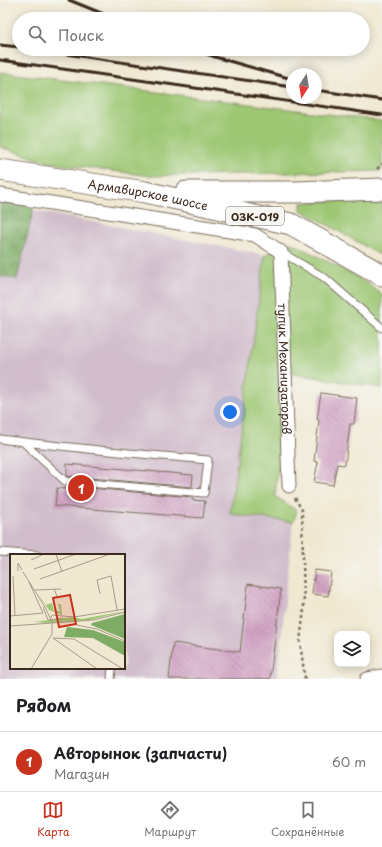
<!DOCTYPE html>
<html lang="ru">
<head>
<meta charset="utf-8">
<style>
	:root { --surface:#fff; --page:#f6f6f6; --text:#202124; --muted:#757577; --line:#e0e0e0; --accent:#c8321e }
	body { margin:0; font-family:"Playpen Sans",sans-serif; background:var(--page); color:var(--text) }
	.controls { position:absolute; right:12px; bottom:12px; display:grid; overflow:hidden; border-radius:8px; box-shadow:0 2px 10px #0003 }
	.controls button { width:36px; height:36px; display:grid; place-items:center; padding:0; border:0; border-bottom:1px solid var(--line); background:var(--surface); color:var(--text); font:20px sans-serif }
	.compass { position:absolute; left:286px; top:68px; width:36px; height:36px; border-radius:50%; background:var(--surface); box-shadow:0 2px 10px #0003; rotate:192deg }
	.you { position:absolute; left:230px; top:412px; width:14px; height:14px; margin:-10px; border:3px solid #fff; border-radius:50%; background:#1a73e8; box-shadow:0 0 0 6px #1a73e833 }
	.badge { display:grid; place-items:center; width:26px; height:26px; border-radius:50%; background:var(--accent); color:#fff; font-size:13px; font-weight:700 }
	.pin { position:absolute; translate:-50% -50%; border:2px solid #fff; box-shadow:0 1px 4px #0006 }
	.list { margin:0; padding:0; list-style:none }
	h2 { display:flex; justify-content:space-between; align-items:center; height:52px; margin:0; padding:0 16px; font-size:17px }
	h2 small { font-size:13px; font-weight:400; color:var(--muted) }
	.list li { display:grid; grid-template-columns:26px 1fr auto; gap:12px; align-items:center; box-sizing:border-box; height:60px; padding:0 16px; border-top:1px solid var(--line) }
	.list b { display:block; font-size:15px; white-space:nowrap }
	.list p { margin:0; font-size:13px; white-space:nowrap; color:var(--muted) }
	.list em { font-size:13px; font-style:normal; color:var(--muted) }
	.icon { flex:none; width:22px; height:22px; fill:none; stroke:currentColor; stroke-width:2; stroke-linecap:round; stroke-linejoin:round }
	.map { position:relative; flex:none; width:382px; height:679px; overflow:hidden }
	.search { position:absolute; background:var(--surface); box-shadow:0 2px 10px #0003; left:12px; right:12px; top:12px; height:44px; display:flex; align-items:center; gap:10px; box-sizing:border-box; padding:0 14px; border-radius:22px; color:var(--muted); font-size:15px }
	.sheet { height:112px; background:var(--surface) }
	nav { display:flex; justify-content:space-around; align-items:center; box-sizing:border-box; height:56px; border-top:1px solid var(--line); background:var(--surface); font-size:11px; color:var(--muted) }
	nav a { display:grid; justify-items:center; gap:2px }
	nav .on { color:var(--accent) }
	.map>svg:first-child { display:block }
	.industrial { fill:#d1bdcc; fill-rule:evenodd }
	.grass { fill:#9dc773; stroke:#6c7848 }
	.forest { fill:url(#forest-crowns); stroke:#5c6b42 }
	.building { fill:url(#building-back-hatch) }
	.lines { fill:none; stroke-linecap:round; stroke-linejoin:round }
	.service-casing { stroke:#7a6c5d; stroke-width:9 }
	.minor-casing { stroke:#7a6c5d; stroke-width:15 }
	.primary-casing { stroke:#7a6c5d; stroke-width:23 }
	.path { stroke:#7a6c5d; stroke-width:2.5; stroke-dasharray:3 3; stroke-linecap:butt }
	.service { stroke:#fff; stroke-width:7 }
	.minor { stroke:#fff; stroke-width:13 }
	.primary { stroke:#fff; stroke-width:21 }
	.rail { stroke:#3b2a1e; stroke-width:3 }
	.labels { text-anchor:middle; dominant-baseline:central; stroke-width:4; stroke-linejoin:round; paint-order:stroke }
	.shield { fill:#f6f6f2; stroke:#73675e; stroke-width:1 }
	.shield-label { font-size:11px; font-weight:bold; fill:#3b2a1e }
	.street-label { font-size:12px; fill:#3b2a1e; stroke:#f6f6f2 }
	.inset-road { fill:none; stroke:#a89c89; stroke-width:1 }
	.view { fill:#c8321e; fill-opacity:0.15; stroke:#c8321e; stroke-width:2 }
	.inset-edge { fill:none; stroke:#3b2a1e; stroke-width:2 }
</style>
</head>
<body>
<div class="map">
<svg width="382" height="679" viewBox="0 0 382 679">
	<defs>
		<pattern id="forest-crowns" width="20" height="18" patternUnits="userSpaceOnUse"><rect width="20" height="18" fill="#7eac65"/><path d="M2 6a3 3 0 1 1 6 0M12 15a3 3 0 1 1 6 0" fill="none" stroke="#688c53"/></pattern>
		<pattern id="building-back-hatch" width="6" height="6" patternUnits="userSpaceOnUse"><rect width="6" height="6" fill="#d2a2c4"/><path d="M-1 5l2 2M0 0l6 6M5-1l2 2" fill="none" stroke="#ac849f"/></pattern>
	</defs>
	<rect width="100%" height="100%" fill="#f6f6f2"/>
	<filter id="ink" filterUnits="userSpaceOnUse"><feTurbulence type="fractalNoise" baseFrequency=".025" numOctaves="2"/><feDisplacementMap in="SourceGraphic" scale="8" xChannelSelector="R" yChannelSelector="G"/><feConvolveMatrix kernelMatrix="1 2 1 2 8 2 1 2 1" color-interpolation-filters="sRGB"/></filter>
	<filter id="wash" filterUnits="userSpaceOnUse"><feTurbulence type="fractalNoise" baseFrequency=".012" numOctaves="4" result="noise"/><feDisplacementMap in="SourceGraphic" scale="16" xChannelSelector="R" yChannelSelector="G"/><feGaussianBlur stdDeviation="0.9" result="paint"/><feColorMatrix in="noise" values="0 0 0 0 0 0 0 0 0 0 0 0 0 0 0 0 0 1.4 0 .05"/><feComposite in="paint" operator="in"/></filter>
	<g filter="url(#wash)">
		<rect width="100%" height="100%" fill="#f0e8d1"/>
		<path class="industrial" d="M0,206L37,211L265,255L230,513L293,522L277,679H0ZM11,555H124V668H11Z"/>
		<g class="grass">
			<path d="M0,72L382,121V171L151,176L51,163L0,147Z"/>
			<path d="M382,199V256L301,210V203Z"/>
			<path d="M292,243L361,279L382,294V388L288,373L275,496L297,511L293,522L230,514L265,255Z"/>
		</g>
		<path class="forest" d="M0,202L34,207L17,279L0,276Z"/>
		<g id="blocks">
			<g class="building">
				<path d="M321,393L357,398L354,424H350L345,465L337,464L333,485L314,482L318,462L314,461L319,420L317,419Z"/>
				<path d="M67,464L193,475L192,487L67,476Z"/>
				<path d="M66,486L192,497V500L205,501L203,518L55,506L57,488L65,489Z"/>
				<path d="M315,570L331,572L328,596L312,594Z"/>
				<path d="M248,584L281,589L270,679H169L173,643L240,652Z"/>
			</g>
		</g>
	</g>
	<g filter="url(#ink)">
		<use href="#blocks" fill-opacity="0" stroke="#7a6c5d" stroke-width="1"/>
		<g class="lines">
			<g class="service-casing">
				<g id="service">
					<path d="M281,252L325,278L382,328"/>
					<path d="M0,439C69,448 138,454 208,460L204,493L65,481L23,442"/>
					<path d="M0,552L37,555"/>
					<path d="M111,679L112,668"/>
				</g>
			</g>
			<g class="minor-casing">
				<g id="minor">
					<path id="s1" d="M0,195L255,235L281,252L289,486"/>
					<path d="M367,679L381,676"/>
				</g>
			</g>
			<g class="primary-casing">
				<g id="primary">
					<path id="s2" d="M0,170L145,192L291,224L382,275"/>
					<path d="M186,192H295L382,189"/>
				</g>
			</g>
			<g class="path">
				<path d="M377,169L382,164"/>
				<path d="M295,498L302,510L304,609L300,642L305,679"/>
			</g>
			<use href="#service" class="service"/>
			<use href="#minor" class="minor"/>
			<use href="#primary" class="primary"/>
			<g class="rail">
				<path d="M69,0L116,19"/>
				<path d="M0,45L19,47"/>
				<path d="M31,49L292,87"/>
				<path d="M193,49L215,57L292,79"/>
				<path d="M0,60L382,115"/>
				<path d="M316,90L382,100"/>
			</g>
		</g>
	</g>
	<g class="labels">
		<rect class="shield" x="226" y="207" width="58" height="18" rx="3"/>
		<g class="shield-label">
			<text x="255" y="216">03К-019</text>
		</g>
		<g class="street-label">
			<text stroke="none"><textPath href="#s2" startOffset="150">Армавирское шоссе</textPath></text>
			<text stroke="none"><textPath href="#s1" startOffset="406">тупик Механизаторов</textPath></text>
		</g>
	</g>
	<g transform="translate(10 554)">
		<rect width="115" height="115" fill="#f0e8d1"/>
		<path d="M25,36L36,51L42,49L44,57H50L48,50H51L52,61L39,56ZM115,57L80,66L39,69L24,68L62,63L72,65Z" fill="#9dc773"/>
		<path d="M115,60V85L81,71L82,69ZM57,73L83,76L115,88V102L83,84L54,83Z" fill="#7eac65"/>
		<path class="inset-road" d="M46,0L52,18M21,6L34,0M24,15L66,0M8,17V9L12,16M13,18L35,53M3,22L5,62M30,25L100,0M25,36L51,35M90,40L87,26L101,22L107,56M43,44L47,42L44,35M33,53L38,66L53,64M0,62L33,59L19,28M41,64L42,61L64,63L115,55M66,71L87,75L115,87M0,72L84,66L115,58M43,84L64,85L113,115M43,84L87,115M21,115L42,80V68L35,53"/>
		<path class="view" d="M60,41L66,70L49,73L43,44Z"/>
		<rect width="115" height="115" class="inset-edge"/>
	</g>
</svg>
<div class="controls">
<button><svg class="icon" aria-label="layers" viewBox="0 0 24 24"><path d="M12 4l9 5-9 5-9-5zM3 14l9 5 9-5"/></svg></button>
</div>
<svg class="compass" viewBox="-18 -18 36 36"><path d="M0-13l5 13h-10z" fill="#e53935"/><path d="M0 13l5-13h-10z" fill="#757577"/></svg>
<div class="you"></div>
<div class="pin badge" style="left:81px;top:488px">1</div>
<div class="search"><svg class="icon" aria-label="search" viewBox="0 0 24 24"><circle cx="10" cy="10" r="6"/><path d="M15 15l6 6"/></svg>Поиск</div>
</div>
<section class="sheet">
<h2>Рядом<small></small></h2>
<ul class="list">
<li><span class="badge">1</span><div><b>Авторынок (запчасти)</b><p>Магазин</p></div><em>60 m</em></li>
</ul>
</section>
<nav>
<a class="on"><svg class="icon" aria-label="map" viewBox="0 0 24 24"><path d="M3 6l6-2 6 2 6-2v14l-6 2-6-2-6 2zM9 4v14M15 6v14"/></svg>Карта</a>
<a><svg class="icon" aria-label="directions" viewBox="0 0 24 24"><path d="M12 3l9 9-9 9-9-9zM9 14v-3h6M13 9l2 2-2 2"/></svg>Маршрут</a>
<a><svg class="icon" aria-label="saved" viewBox="0 0 24 24"><path d="M7 4h10v16l-5-4-5 4z"/></svg>Сохранённые</a>
</nav>
</body>
</html>
